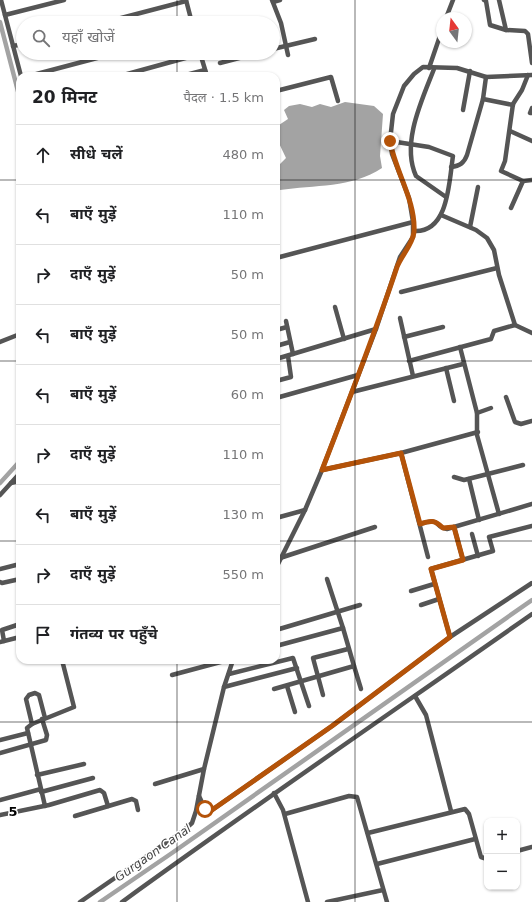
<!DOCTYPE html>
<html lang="hi">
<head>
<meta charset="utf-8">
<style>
	:root { --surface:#fff; --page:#f6f6f6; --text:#202124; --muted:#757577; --line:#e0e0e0 }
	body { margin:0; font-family:"DejaVu Sans","Noto Sans Devanagari",sans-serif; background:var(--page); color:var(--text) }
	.controls { position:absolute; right:12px; bottom:12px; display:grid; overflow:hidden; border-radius:8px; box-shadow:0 1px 3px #0004 }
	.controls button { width:36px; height:36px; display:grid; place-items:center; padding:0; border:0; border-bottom:1px solid var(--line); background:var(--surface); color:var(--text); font:20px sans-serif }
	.compass { position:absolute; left:436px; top:12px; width:36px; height:36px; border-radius:50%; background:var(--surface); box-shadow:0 1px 3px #0004; rotate:345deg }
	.stop { position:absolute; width:12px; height:12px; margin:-9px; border:3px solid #b45309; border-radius:50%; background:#fff }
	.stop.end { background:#b45309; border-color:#fff; box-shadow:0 1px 4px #0008 }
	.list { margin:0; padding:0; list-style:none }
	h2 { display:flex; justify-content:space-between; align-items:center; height:52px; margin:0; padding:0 16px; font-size:17px }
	h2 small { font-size:13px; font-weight:400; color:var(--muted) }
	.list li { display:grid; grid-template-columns:26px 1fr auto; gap:12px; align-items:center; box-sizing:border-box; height:60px; padding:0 16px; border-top:1px solid var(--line) }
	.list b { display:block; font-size:15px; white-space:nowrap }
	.list em { font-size:13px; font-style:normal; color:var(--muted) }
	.icon { flex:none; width:22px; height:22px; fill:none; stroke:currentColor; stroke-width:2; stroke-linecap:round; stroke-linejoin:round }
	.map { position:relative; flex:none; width:532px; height:902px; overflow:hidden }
	.search { position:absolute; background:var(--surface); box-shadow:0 1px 3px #0004; left:16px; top:16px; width:264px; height:44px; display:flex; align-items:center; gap:10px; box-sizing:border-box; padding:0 14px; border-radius:22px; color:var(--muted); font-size:15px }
	.panel { position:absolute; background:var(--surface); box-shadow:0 1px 3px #0004; left:16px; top:72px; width:264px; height:592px; border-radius:12px }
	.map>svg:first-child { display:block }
	.water { fill:#a3a3a3 }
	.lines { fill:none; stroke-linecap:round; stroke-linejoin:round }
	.canal { stroke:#a3a3a3; stroke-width:4.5 }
	.minor { stroke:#555; stroke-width:4.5 }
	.route { stroke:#b45309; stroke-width:5 }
	.grid { fill:none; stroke:#000; stroke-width:1; stroke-opacity:0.55 }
	.labels { text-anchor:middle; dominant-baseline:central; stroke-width:3; stroke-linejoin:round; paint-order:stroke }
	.water-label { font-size:12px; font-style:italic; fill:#444; stroke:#fff }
	.grid-label { font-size:13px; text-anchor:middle; font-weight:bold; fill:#000; stroke:#fff; stroke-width:3; stroke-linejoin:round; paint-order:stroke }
</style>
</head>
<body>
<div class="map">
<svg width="532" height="902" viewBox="0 0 532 902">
	<rect width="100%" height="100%" fill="#fff"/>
	<path class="water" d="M345,102L374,106L383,114L380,156L382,168C352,188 314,185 280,190L276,188V168L286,158L276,137V127L288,119L284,110L289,106L300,104L312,107L320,104L331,107Z"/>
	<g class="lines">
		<g class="canal">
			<path d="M0,22L20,99"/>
			<path d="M0,483L20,461"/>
			<path d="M100,902L172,853L532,600"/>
		</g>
		<g class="minor">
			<path d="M1,0L21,76"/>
			<path d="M186,0L192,23"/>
			<path d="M272,0L281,23L288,55"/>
			<path d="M484,0L486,1L490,25L506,30L525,31L528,34L532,63"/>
			<path d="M499,0L506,30"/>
			<path d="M273,2L280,0"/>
			<path d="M5,15L64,0"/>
			<path d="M446,18L453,0"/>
			<path d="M102,23L186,1"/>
			<path d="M13,46L23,44"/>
			<path d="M273,49L315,39"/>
			<path d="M200,53L207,76"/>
			<path d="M220,63L259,53"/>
			<path d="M429,68L442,30"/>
			<path d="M434,69C422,100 401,143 416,176L446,197"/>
			<path d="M29,76L116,53"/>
			<path d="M120,76L200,54"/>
			<path d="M182,76L205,70"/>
			<path d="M276,91L331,77L338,101"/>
			<path d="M483,99L513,105"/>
			<path d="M532,108L530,113H532"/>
			<path d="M463,110L470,71"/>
			<path d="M510,131L532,141"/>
			<path d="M390,141L429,147L453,156C449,181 449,233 414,231"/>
			<path d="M451,167C460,166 464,163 467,155L483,99L486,77"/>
			<path d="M523,181L532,180"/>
			<path d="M511,208L523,181L501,171L505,161L513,104L522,90L528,75"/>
			<path d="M441,215L476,230L487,238L494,250L499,275L515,325L532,333"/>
			<path d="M470,227L478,187"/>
			<path d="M276,258L413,222"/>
			<path d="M401,292L497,268"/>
			<path d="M335,307L344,339"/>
			<path d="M400,318L413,376"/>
			<path d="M286,321L293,354"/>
			<path d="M276,330L287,327"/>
			<path d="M404,337L443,327"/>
			<path d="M0,342L20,334"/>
			<path d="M276,346L290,342"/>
			<path d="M460,347L477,413V435L499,514"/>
			<path d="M276,359L376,329"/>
			<path d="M409,361L491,339L494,331L515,325"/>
			<path d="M446,368L454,401"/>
			<path d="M276,381L291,377L288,356"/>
			<path d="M352,392L463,364"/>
			<path d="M506,397L515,422L521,424L532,421"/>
			<path d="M276,398L358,375"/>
			<path d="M477,413L491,408"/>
			<path d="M401,453L428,557"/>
			<path d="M322,470L401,453L478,432"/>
			<path d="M454,477L464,480L523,465"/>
			<path d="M469,479L479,520"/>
			<path d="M11,483L20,481"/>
			<path d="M0,495L20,473"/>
			<path d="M276,518L305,510"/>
			<path d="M420,524C443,517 433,527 447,529L532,504"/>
			<path d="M454,527L463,560"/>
			<path d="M472,534L478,556"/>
			<path d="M280,558L375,527"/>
			<path d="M276,568L305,510L322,470L376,329L400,257L413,237V222L409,198L392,154L390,141L393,114L404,86L414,74L423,67L457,68L486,77L532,75"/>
			<path d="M0,569L20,564"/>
			<path d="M0,582L2,583L20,579"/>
			<path d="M411,591L434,584"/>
			<path d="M421,605L439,599"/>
			<path d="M343,628L354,666"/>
			<path d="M276,630L360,605"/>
			<path d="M450,637L431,569L493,551L489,537L532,526"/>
			<path d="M4,641L2,630L20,624"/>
			<path d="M0,642L20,637"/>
			<path d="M276,646L343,628L327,579"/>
			<path d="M229,674L293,658L309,706"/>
			<path d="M172,675L228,660"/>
			<path d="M287,686L295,712"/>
			<path d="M224,687L297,668"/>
			<path d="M274,689L354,666L361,689"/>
			<path d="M323,695L313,658L348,649"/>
			<path d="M415,696L426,715L451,811"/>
			<path d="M32,724L26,699L29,695L35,693L39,695L45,718"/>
			<path d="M0,740L28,733"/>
			<path d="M0,753L46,740L47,735L42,719"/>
			<path d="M37,775L84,764"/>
			<path d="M155,784L204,769"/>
			<path d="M41,792L93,778"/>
			<path d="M274,793L283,810L308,902"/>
			<path d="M199,796L205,809L212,810L332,726L450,637L532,583"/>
			<path d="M0,800L41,789"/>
			<path d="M45,806L27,728L32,724L74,707L62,660"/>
			<path d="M285,814L349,796L357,797L387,902"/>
			<path d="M0,815L49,805L100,790L104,793L108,806"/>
			<path d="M75,816L132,799L136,801L138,810"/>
			<path d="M368,833L465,809L469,814L481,857L487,859"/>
			<path d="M517,851L532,847"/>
			<path d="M377,864L475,839"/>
			<path d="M80,902L183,831L192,823L196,811L204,769L224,687L233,660"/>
			<path d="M122,902C257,804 395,710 532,614"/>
			<path d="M327,902L383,890"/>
		</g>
	</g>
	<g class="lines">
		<path class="route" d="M205,809L212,810L332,726L450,637L431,569L463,560L454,527L443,528C435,520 431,520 420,524L401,453L322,470C348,403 374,336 397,267C401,256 413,244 414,232C416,201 395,171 390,141"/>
	</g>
	<path class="grid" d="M177,0V23M355,0V902M177,53V76M0,180H20M276,180H532M0,361H20M276,361H532M0,541H20M276,541H532M177,660V902M0,722H532"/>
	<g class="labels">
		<g class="water-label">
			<text transform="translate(153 853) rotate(-35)">Gurgaon Canal</text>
		</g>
	</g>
	<g class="grid-label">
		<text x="13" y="816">5</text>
	</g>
</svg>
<div class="controls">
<button>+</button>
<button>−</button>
</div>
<svg class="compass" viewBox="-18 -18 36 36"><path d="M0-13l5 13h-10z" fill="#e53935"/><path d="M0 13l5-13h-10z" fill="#757577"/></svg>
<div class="stop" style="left:205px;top:809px"></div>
<div class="stop end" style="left:390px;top:141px"></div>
<div class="search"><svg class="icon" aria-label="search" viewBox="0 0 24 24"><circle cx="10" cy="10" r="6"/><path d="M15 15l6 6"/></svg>यहाँ खोजें</div>
<section class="panel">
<h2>20 मिनट<small>पैदल · 1.5 km</small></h2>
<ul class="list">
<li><svg class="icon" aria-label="ahead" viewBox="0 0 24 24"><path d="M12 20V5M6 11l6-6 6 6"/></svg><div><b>सीधे चलें</b></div><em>480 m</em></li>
<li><svg class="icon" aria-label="left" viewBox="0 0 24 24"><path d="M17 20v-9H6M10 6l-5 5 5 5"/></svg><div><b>बाएँ मुड़ें</b></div><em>110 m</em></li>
<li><svg class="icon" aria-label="right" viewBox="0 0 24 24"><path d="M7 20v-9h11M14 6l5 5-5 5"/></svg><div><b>दाएँ मुड़ें</b></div><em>50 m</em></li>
<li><svg class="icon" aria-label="left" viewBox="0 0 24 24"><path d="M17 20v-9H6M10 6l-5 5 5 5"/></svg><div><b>बाएँ मुड़ें</b></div><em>50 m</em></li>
<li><svg class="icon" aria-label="left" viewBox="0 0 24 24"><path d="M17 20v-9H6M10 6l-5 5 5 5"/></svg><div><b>बाएँ मुड़ें</b></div><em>60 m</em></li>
<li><svg class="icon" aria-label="right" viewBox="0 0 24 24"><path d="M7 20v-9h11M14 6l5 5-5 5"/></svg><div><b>दाएँ मुड़ें</b></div><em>110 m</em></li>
<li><svg class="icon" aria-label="left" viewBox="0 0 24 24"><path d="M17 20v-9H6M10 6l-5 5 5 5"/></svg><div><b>बाएँ मुड़ें</b></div><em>130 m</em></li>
<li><svg class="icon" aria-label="right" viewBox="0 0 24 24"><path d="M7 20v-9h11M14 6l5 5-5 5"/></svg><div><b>दाएँ मुड़ें</b></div><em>550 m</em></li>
<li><svg class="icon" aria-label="arrive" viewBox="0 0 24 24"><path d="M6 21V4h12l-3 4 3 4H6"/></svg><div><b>गंतव्य पर पहुँचे</b></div></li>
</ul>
</section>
</div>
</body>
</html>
